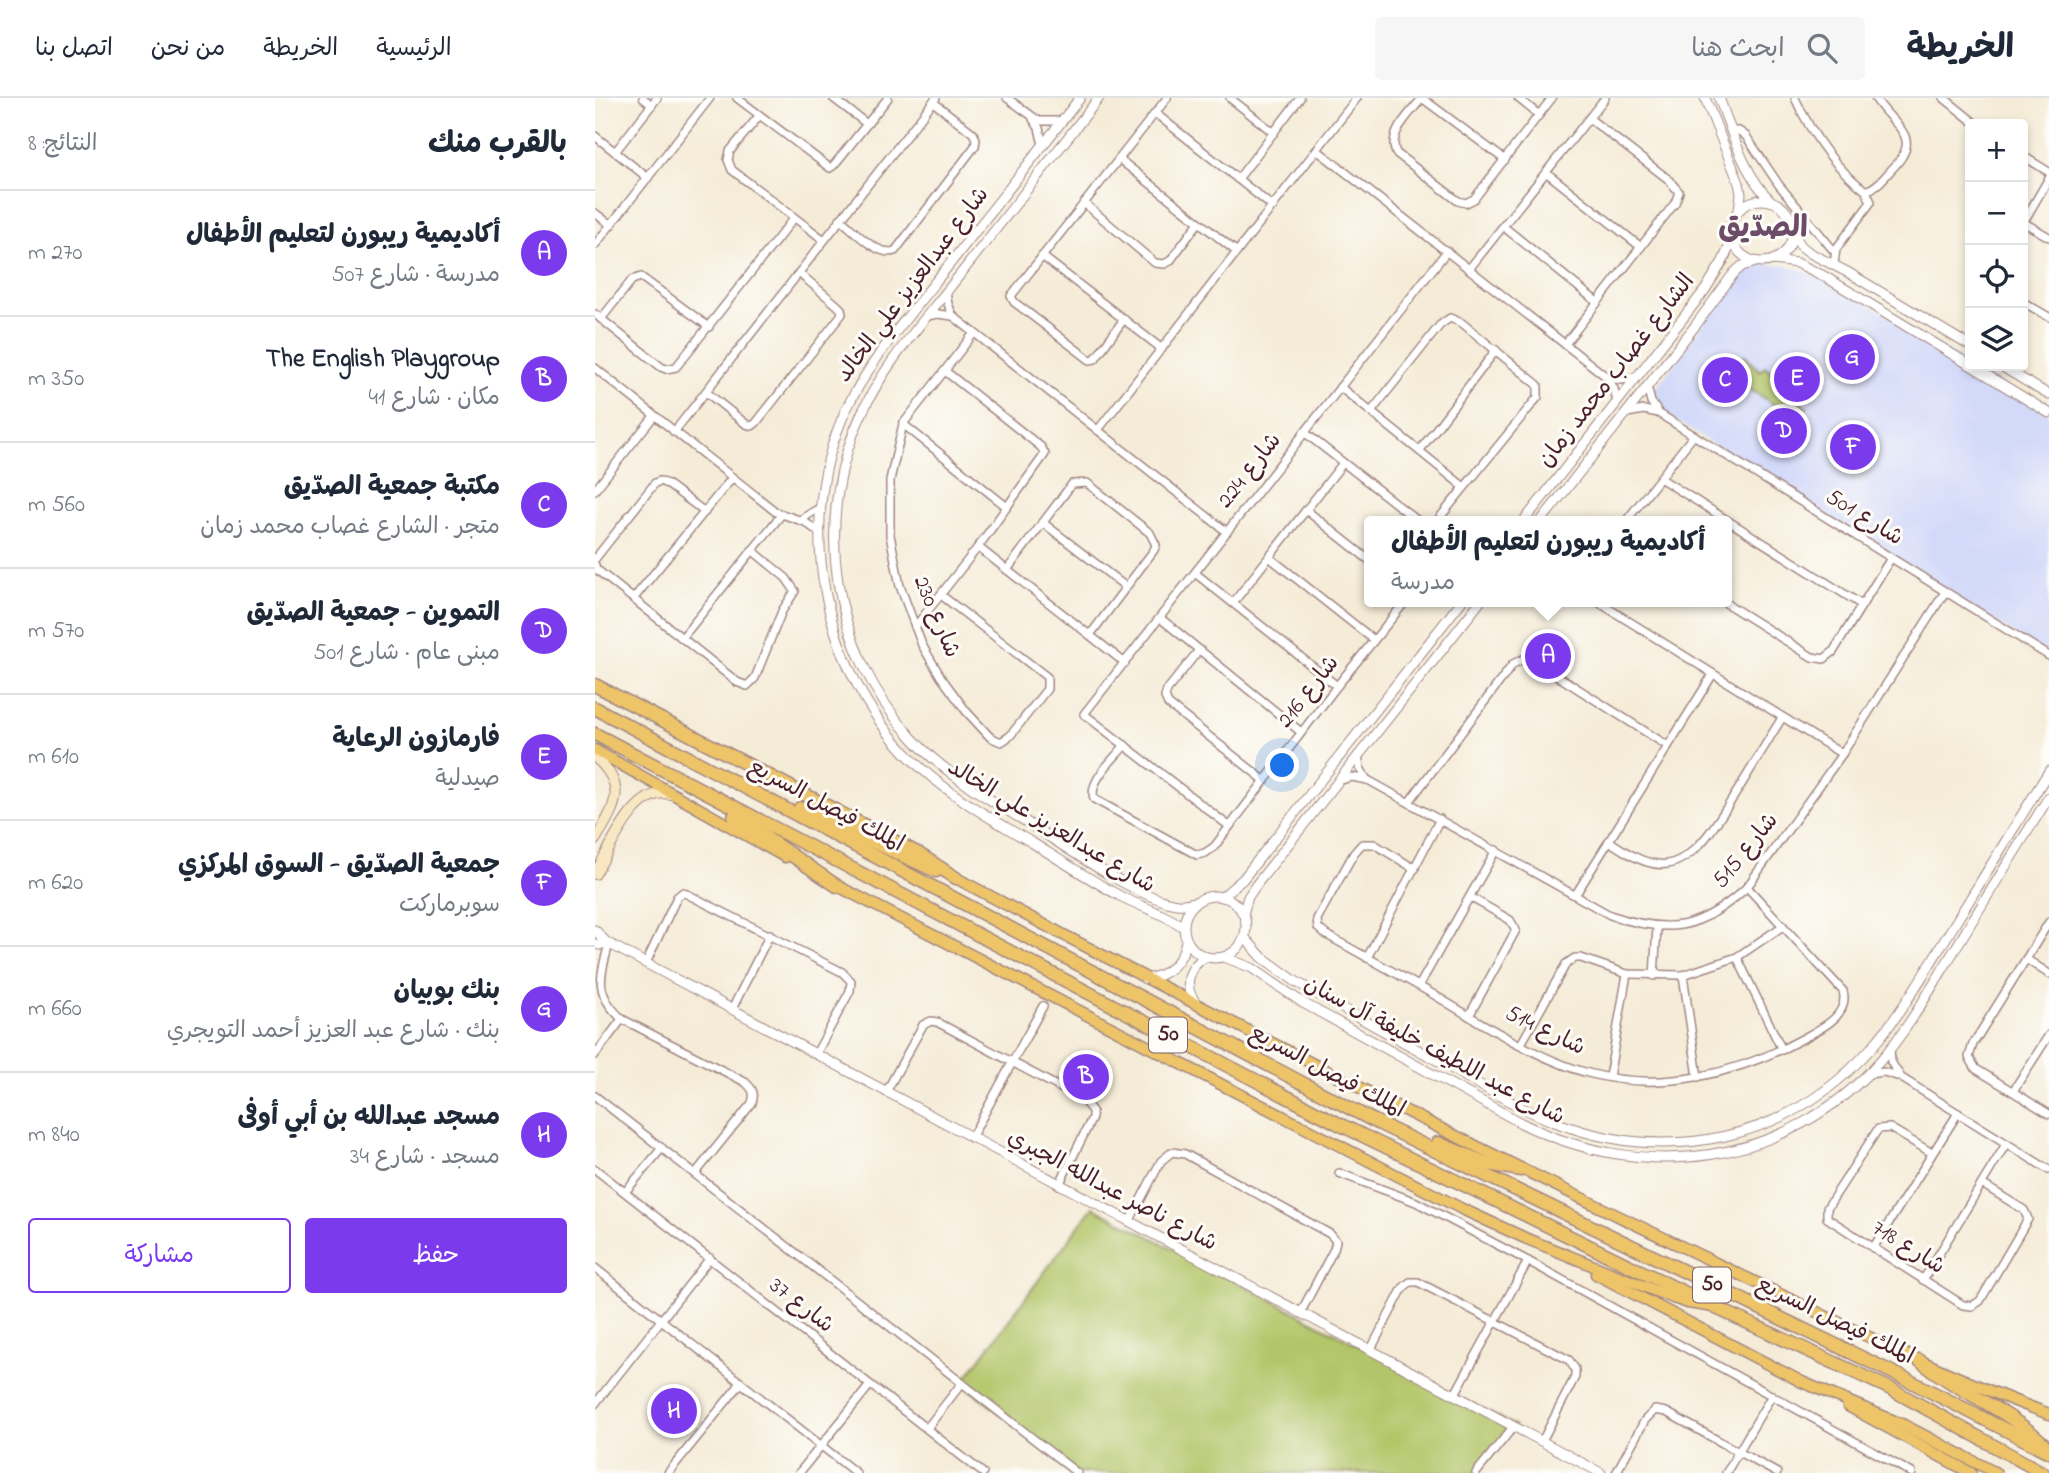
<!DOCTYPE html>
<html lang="ar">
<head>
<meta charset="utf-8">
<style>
	:root { --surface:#fff; --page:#f6f6f7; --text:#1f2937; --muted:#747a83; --line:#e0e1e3; --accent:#7c3aed }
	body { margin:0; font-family:"Indie Flower","Playpen Sans Arabic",sans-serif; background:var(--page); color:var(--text); direction:rtl }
	.controls { position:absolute; right:21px; top:21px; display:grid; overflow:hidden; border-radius:7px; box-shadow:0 4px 10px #0003 }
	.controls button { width:63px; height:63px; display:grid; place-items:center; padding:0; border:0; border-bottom:2px solid var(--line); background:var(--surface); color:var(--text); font:35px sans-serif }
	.you { position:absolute; left:688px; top:668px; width:24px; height:24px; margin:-18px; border:5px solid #fff; border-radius:50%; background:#1a73e8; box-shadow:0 0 0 10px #1a73e833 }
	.badge { display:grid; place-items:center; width:46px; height:46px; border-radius:50%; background:var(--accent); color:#fff; font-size:23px; font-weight:700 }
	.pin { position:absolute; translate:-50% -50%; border:4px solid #fff; box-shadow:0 2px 7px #0006 }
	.popup { position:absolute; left:769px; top:418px; width:368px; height:91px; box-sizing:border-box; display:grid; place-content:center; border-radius:7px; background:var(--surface); filter:drop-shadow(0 2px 5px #0005); font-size:23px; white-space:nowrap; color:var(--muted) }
	.popup b { font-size:26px; color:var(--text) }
	.popup::after { content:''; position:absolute; left:50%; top:100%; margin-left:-14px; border:14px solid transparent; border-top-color:var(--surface) }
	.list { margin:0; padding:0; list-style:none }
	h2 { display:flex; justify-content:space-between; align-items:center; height:91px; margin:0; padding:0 28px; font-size:30px }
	h2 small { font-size:23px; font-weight:400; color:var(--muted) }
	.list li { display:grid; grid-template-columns:46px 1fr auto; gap:21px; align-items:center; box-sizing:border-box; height:126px; padding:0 28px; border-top:2px solid var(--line) }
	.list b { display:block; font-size:26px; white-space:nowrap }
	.list p { margin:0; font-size:23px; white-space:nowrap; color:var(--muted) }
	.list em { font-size:23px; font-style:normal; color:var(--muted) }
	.actions { display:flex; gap:14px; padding:21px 28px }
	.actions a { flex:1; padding:16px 0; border:2px solid var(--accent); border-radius:7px; text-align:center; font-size:24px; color:var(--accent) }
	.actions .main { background:var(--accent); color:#fff }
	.icon { flex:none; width:38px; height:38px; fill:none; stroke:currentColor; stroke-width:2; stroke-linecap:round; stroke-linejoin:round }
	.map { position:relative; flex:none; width:1454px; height:1375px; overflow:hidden; direction:ltr }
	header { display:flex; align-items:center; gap:42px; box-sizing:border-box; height:98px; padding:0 35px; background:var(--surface); border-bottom:2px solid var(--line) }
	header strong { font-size:33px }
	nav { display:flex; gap:38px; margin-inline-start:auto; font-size:24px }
	.search { width:490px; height:63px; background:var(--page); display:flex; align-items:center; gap:18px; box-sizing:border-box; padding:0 24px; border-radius:7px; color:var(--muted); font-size:26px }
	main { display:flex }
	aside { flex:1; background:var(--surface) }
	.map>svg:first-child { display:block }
	.built { fill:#d3d9f9 }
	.green { fill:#b2c568; stroke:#7e724a; stroke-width:2 }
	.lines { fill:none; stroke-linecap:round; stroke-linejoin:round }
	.minor-casing { stroke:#a08682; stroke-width:10 }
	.tertiary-casing { stroke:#a08682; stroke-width:11 }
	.secondary-casing { stroke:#a08682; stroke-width:12 }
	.primary-casing { stroke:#a08682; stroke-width:13 }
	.motorway-casing { stroke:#a08682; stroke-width:15 }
	.minor { stroke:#fff; stroke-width:7 }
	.tertiary { stroke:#fff; stroke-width:9 }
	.secondary { stroke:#f8e7c3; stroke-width:10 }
	.primary { stroke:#eec469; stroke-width:10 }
	.motorway { stroke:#eec469; stroke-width:12 }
	.labels { text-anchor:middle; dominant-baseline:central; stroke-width:6; stroke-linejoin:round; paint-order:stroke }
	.shield { fill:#fdfcf7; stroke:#806168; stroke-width:2 }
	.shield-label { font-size:21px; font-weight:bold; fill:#4a1f2b }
	.street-label { font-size:23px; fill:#4a1f2b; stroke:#fdfcf7 }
	.district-label { font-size:30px; font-weight:bold; fill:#6c4c69; stroke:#fdfcf7 }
</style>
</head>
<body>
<header>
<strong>الخريطة</strong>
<div class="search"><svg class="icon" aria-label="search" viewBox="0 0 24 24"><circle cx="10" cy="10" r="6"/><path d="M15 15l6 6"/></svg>ابحث هنا</div>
<nav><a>الرئيسية</a><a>الخريطة</a><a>من نحن</a><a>اتصل بنا</a></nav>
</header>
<main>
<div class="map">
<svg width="1454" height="1375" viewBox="0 0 1454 1375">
	<rect width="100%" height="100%" fill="#fdfcf7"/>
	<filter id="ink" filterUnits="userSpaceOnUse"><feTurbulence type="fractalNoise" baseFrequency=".0143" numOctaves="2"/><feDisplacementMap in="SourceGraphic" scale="14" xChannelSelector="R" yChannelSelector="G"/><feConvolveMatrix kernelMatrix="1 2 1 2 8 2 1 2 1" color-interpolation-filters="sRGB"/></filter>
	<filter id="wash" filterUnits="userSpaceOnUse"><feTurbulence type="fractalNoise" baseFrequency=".00686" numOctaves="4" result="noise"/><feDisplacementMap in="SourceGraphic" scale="28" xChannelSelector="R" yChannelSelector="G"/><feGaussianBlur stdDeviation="1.57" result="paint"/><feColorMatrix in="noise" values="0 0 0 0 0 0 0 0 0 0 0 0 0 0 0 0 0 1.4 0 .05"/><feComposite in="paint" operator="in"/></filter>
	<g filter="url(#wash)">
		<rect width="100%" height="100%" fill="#f5ecd8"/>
		<path class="built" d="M1165,166L1192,167L1235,182L1454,315V558L1065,313L1054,300L1145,175Z"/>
		<g class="green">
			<path d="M1150,257L1165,273L1170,268L1212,310L1202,320L1131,277Z"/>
			<path d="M498,1109L919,1328L881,1375H482L367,1285Z"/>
		</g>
	</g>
	<g filter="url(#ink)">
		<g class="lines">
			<g class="minor-casing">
				<g id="minor">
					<path d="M48,0L57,7"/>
					<path d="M142,0L235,70L239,67L293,0"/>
					<path d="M238,0L272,26"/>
					<path d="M412,0L444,23H467"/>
					<path d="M635,0L679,35"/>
					<path d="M827,0C816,15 792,35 801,55L863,103L871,105L879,101L957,0"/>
					<path d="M827,0L910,62"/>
					<path d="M923,0L944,17"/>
					<path d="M1200,0C1216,35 1240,70 1271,93C1282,89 1289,80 1296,72C1330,38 1300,31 1280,0"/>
					<path d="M1349,0L1381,26"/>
					<path d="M560,15L678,109"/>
					<path d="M164,18L135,53L133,62L137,72L229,142"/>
					<path d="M438,21L444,30L448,47"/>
					<path d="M1137,33H1144L1151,38L1184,87L1239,153"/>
					<path d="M0,38L53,80"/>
					<path d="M722,52L1013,280L1019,291L1022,304"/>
					<path d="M20,54L62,0"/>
					<path d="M1428,58L1454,74"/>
					<path d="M524,61L642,154"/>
					<path d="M952,75L1046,149"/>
					<path d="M643,81L705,0"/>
					<path d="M489,105L560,165L569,166L575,163L604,124"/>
					<path d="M0,115L16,127"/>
					<path d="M245,121C259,132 282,159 300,153L380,48L381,41L378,35L338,4"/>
					<path d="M1428,124L1454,139"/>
					<path d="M1428,125L1454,80"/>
					<path d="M909,129L1002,204"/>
					<path d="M0,147L115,0"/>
					<path d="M447,158L567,251"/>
					<path d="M1239,166L1241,151L1276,104L1271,93"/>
					<path d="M874,171L1010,0"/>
					<path d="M351,194L353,206L358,218"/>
					<path d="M1428,204L1454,219"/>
					<path d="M0,216L66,269L71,271L81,269L199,120"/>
					<path d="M332,218L343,216L358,218L632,434"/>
					<path d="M6,221L37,182L46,179L114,229"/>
					<path d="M529,221L500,261L495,262L419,204L416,198L572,0"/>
					<path d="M970,246L1080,105L1084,94L1073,81L995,21"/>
					<path d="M0,270L181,414L210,424L225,435"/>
					<path d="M1014,280L1027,282L1043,278"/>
					<path d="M1052,288L1056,304L1063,314"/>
					<path d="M745,289L869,389"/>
					<path d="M111,294L151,326L157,328L161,325L247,216L246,211L242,207L204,175"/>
					<path d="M776,314L845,227L855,220L867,225L943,287V299L842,423"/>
					<path d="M1032,315L1049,312L1063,315L1454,558"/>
					<path d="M308,326L412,409"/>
					<path d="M503,332L762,0"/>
					<path d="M79,334L341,0"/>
					<path d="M709,334L823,423"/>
					<path d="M825,352L901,252"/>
					<path d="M1065,380L1267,507"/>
					<path d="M0,392L59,318"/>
					<path d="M711,412L774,462"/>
					<path d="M205,422L226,409"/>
					<path d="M1031,423L1099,337"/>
					<path d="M447,424L531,489"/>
					<path d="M383,449L530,565"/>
					<path d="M674,459L779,542"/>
					<path d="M0,461L60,385L65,383L72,386L110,414"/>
					<path d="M0,467L1,471L142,584L152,588L160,580L187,513L200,493L191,480L157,452"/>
					<path d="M412,472L477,386L492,385L555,435L561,447L559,452L495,537"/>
					<path d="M600,475L742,588"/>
					<path d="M346,497L452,579V591L415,638L406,644L395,639L371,613L346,579L327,547L305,488L295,437V382L308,326L379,235"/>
					<path d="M39,500L137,380"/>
					<path d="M1003,504L1247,656"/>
					<path d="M1129,504L1217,559L1229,561L1238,554L1296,460"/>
					<path d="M638,505L748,365"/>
					<path d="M565,520L706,634"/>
					<path d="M320,529L383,449L450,356L446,349L350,273"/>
					<path d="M87,540L186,417"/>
					<path d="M604,552L572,592L570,599L573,606L669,682"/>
					<path d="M530,647C519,661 493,683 499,701L602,757L610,755L619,749L742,588L810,504"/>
					<path d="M763,657L765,670L772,682"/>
					<path d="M743,683L757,679L773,682L1015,817C1074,837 1106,832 1152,789L1247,656L1350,494"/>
					<path d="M814,704L918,566L928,561L939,563L1073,648"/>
					<path d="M634,728L489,616L852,153"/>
					<path d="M1014,743C1031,754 1051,769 1073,766C1088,763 1103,750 1112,738C1140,701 1162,659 1187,620"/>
					<path d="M820,771L779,746H767L759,755L722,821L723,830L730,836C767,857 805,877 841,898C886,925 942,961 993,975C1066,995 1142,976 1207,941C1225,931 1255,918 1248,893L1152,789"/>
					<path d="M981,796L1118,576"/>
					<path d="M14,846C4,882 0,896 27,921L150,984C158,991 160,995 157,1005L100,1076"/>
					<path d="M1142,859L1187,952"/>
					<path d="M772,860L845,721"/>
					<path d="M1431,861L1454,824"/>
					<path d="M51,865L82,799L88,794L247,874L256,883L255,893L221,956"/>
					<path d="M1454,876L1431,861L1378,946L1374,959L1381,971L1454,1016"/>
					<path d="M1088,877L1103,979"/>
					<path d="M1059,878L1062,829"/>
					<path d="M824,888L901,752"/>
					<path d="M137,911L175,836"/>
					<path d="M874,918L921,832L915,822L875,799"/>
					<path d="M926,946L971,866L980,860H986L1032,876L1088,877L1142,859L1188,828"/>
					<path d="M1295,951L1296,964L1305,978"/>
					<path d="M0,957L27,921"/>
					<path d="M1273,976L1289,974L1305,979L1454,1072"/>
					<path d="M1014,979L1032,876"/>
					<path d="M1418,993L1454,937"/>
					<path d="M291,994L328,927L336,923L342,924L488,1002L497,1013V1020L464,1087"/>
					<path d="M0,998L482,1375"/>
					<path d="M376,1040L448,908"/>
					<path d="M1337,1055L1295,1030L1283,1031L1232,1110V1120L1368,1207L1377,1208L1385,1203L1433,1121L1429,1112L1387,1086"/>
					<path d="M0,1071L388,1375"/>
					<path d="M744,1075L821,1104L933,1163L1317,1375"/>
					<path d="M30,1094L67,1050"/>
					<path d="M534,1124L566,1063L577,1054L590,1056L735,1136L741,1143L739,1151L706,1214"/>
					<path d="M1278,1150L1363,1015"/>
					<path d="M0,1170L261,1375"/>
					<path d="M1328,1182L1411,1046"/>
					<path d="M776,1251L808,1190L815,1184H823L974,1262L980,1271V1279L947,1343"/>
					<path d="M860,1296L933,1163"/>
					<path d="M0,1306L115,1160"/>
					<path d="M332,1330L367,1285"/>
					<path d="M73,1375L146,1285"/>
					<path d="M204,1375L275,1287"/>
					<path d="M881,1375L919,1328"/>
					<path d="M1021,1375L1050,1322L1060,1312L1071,1314L1182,1375"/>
					<path d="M1131,1375L1177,1297"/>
				</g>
			</g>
			<g class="tertiary-casing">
				<g id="tertiary">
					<path d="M485,0C440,58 395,115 350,172C317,213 282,254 257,300C193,420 228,582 327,671C360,700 398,722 436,744C465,762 494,781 525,798C546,809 569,815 588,829"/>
					<path d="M504,0C456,61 408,122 360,183C328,224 291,264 269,311C216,418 236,552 317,640C347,673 387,697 425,720C463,743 540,800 582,806C589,807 596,805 603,803"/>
					<path d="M1110,0L1144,85L1146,96L1144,112"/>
					<path d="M1124,0C1138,36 1148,75 1176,103"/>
					<circle cx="1167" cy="133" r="31"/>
					<path d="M1198,134L1206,148L1215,155L1254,175L1375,248"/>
					<path d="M1178,162L1202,165L1229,178L1375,267"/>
					<path d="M1377,268L1454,315"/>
					<path d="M1406,268L1454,297"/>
					<path d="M929,423L1110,192L1128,163L1137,142"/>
					<path d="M946,423L1100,228L1139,175L1147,168L1161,164"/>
					<circle cx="620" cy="829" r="31"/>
					<path d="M627,799L648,781L866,504"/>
					<path d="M648,816L653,799L661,787L885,504"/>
					<path d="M0,832L11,844L1006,1375"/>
					<path d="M649,839L667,859L700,883C746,910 792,935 838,960C878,982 917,1008 960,1024C1074,1068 1196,1042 1277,949C1306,916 1328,877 1351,840C1385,784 1420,729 1454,673"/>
					<path d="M0,846L5,847L11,844"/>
					<path d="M629,859L657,870L708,905L926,1025C1049,1086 1192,1068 1285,963C1314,930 1336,890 1359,853C1390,801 1422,750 1454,699"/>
					<path d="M550,881C572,878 587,865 591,843"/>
					<path d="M601,905C588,889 592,870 610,859"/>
				</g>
			</g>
			<g class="secondary-casing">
				<g id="secondary">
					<path d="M0,659C34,689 20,709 0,742"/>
					<path d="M0,776C16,750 39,688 76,696"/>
				</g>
			</g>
			<g class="primary-casing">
				<g id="primary">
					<path d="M0,652L190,759"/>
					<path d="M361,780C604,909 849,1035 1098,1154C1215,1210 1332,1271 1454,1316"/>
					<path d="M237,785L867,1111L930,1140L1078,1200L1093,1205L1113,1208"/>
					<path d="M1001,1176L1207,1284L1309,1327L1401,1375"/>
					<path d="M1253,1308L1376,1375"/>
				</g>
			</g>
			<g class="motorway-casing">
				<g id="motorway">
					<path d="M0,587L324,756L361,780"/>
					<path d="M0,610L779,1023L1313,1282L1454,1354"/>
					<path d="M0,636L742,1025L1117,1208L1296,1291L1448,1375"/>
					<path d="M205,710L341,773"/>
					<path d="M139,718L242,788"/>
					<path d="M843,1045L893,1066L926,1072"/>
					<path d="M1324,1262C1364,1295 1414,1311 1451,1348"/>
				</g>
			</g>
			<use href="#minor" class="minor"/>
			<use href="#tertiary" class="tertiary"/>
			<use href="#secondary" class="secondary"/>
			<use href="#primary" class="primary"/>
			<use href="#motorway" class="motorway"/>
		</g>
	</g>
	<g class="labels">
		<g class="shield">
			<rect x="554" y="919.5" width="38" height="35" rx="5"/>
			<rect x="1098" y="1169.5" width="38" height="35" rx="5"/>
		</g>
		<g class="shield-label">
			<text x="573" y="937">50</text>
			<text x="1117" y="1187">50</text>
		</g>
		<g class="street-label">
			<text transform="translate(318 187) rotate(-53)">شارع عبدالعزيز علي الخالد</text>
			<text transform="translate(1022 273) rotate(-52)">الشارع غصاب محمد زمان</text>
			<text transform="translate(655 373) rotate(-52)">شارع 224</text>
			<text transform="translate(1269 420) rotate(32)">شارع 501</text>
			<text transform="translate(341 519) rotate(67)">شارع 230</text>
			<text transform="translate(714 594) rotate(-52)">شارع 216</text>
			<text transform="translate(231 708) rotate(28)">الملك فيصل السريع</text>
			<text transform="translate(456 729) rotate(31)">شارع عبدالعزيز علي الخالد</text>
			<text transform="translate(1151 753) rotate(-51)">شارع 515</text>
			<text transform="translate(950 933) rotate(26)">شارع 514</text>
			<text transform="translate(839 953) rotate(28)">شارع عبد اللطيف خليفة آل سنان</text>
			<text transform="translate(732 974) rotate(28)">الملك فيصل السريع</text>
			<text transform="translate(517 1093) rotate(28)">شارع ناصر عبدالله الجبري</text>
			<text transform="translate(1313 1150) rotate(32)">شارع 718</text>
			<text transform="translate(206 1208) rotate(38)">شارع 37</text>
			<text transform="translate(1240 1223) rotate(26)">الملك فيصل السريع</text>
		</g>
		<g class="district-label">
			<text x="1168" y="131">الصدّيق</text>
		</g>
	</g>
</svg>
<div class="controls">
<button>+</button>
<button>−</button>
<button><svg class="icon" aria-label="locate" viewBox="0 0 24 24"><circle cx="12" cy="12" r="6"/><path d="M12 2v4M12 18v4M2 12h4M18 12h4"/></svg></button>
<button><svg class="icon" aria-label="layers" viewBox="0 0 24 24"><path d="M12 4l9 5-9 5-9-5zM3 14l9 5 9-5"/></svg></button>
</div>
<div class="you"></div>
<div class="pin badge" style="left:953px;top:558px">A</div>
<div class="popup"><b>أكاديمية ريبورن لتعليم الأطفال</b>مدرسة</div>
<div class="pin badge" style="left:491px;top:979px">B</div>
<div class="pin badge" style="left:1130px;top:282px">C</div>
<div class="pin badge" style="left:1189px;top:333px">D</div>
<div class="pin badge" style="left:1202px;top:281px">E</div>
<div class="pin badge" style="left:1258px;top:349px">F</div>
<div class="pin badge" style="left:1257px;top:259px">G</div>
<div class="pin badge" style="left:79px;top:1313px">H</div>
</div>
<aside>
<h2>بالقرب منك<small>النتائج: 8</small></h2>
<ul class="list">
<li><span class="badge">A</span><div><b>أكاديمية ريبورن لتعليم الأطفال</b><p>مدرسة · شارع 507</p></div><em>270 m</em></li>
<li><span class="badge">B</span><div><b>The English Playgroup</b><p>مكان · شارع 41</p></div><em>350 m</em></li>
<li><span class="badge">C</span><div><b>مكتبة جمعية الصدّيق</b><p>متجر · الشارع غصاب محمد زمان</p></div><em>560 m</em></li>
<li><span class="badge">D</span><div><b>التموين - جمعية الصدّيق</b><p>مبنى عام · شارع 501</p></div><em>570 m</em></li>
<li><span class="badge">E</span><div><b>فارمازون الرعاية</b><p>صيدلية</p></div><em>610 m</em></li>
<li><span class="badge">F</span><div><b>جمعية الصدّيق - السوق المركزي</b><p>سوبرماركت</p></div><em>620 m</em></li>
<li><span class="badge">G</span><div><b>بنك بوبيان</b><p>بنك · شارع عبد العزيز أحمد التويجري</p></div><em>660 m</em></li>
<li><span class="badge">H</span><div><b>مسجد عبدالله بن أبي أوفى</b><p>مسجد · شارع 34</p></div><em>840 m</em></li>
</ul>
<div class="actions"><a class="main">حفظ</a><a>مشاركة</a></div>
</aside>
</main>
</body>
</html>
